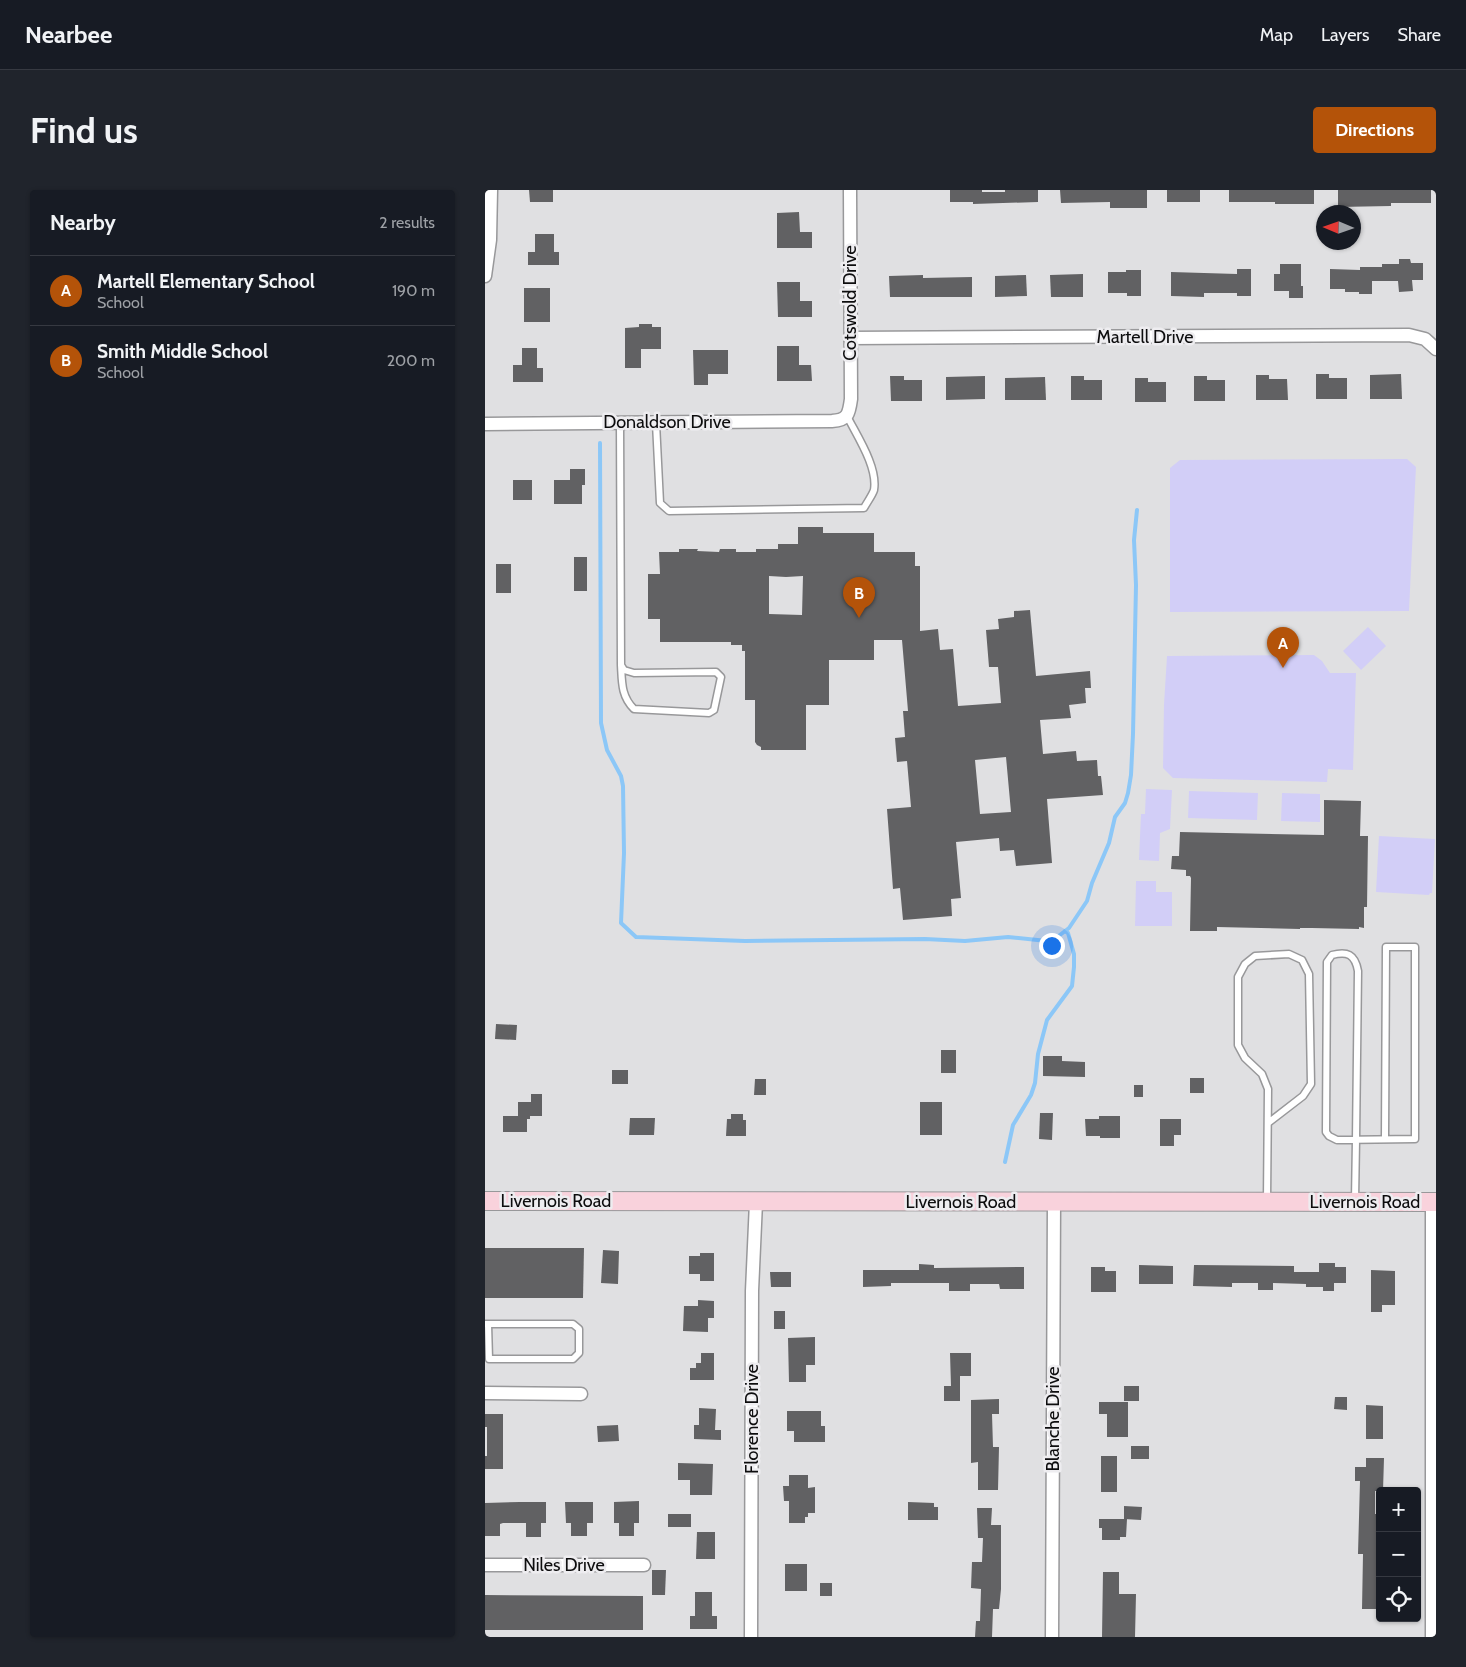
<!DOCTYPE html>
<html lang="en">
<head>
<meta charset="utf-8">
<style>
	:root { --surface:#171b24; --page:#20242c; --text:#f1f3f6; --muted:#9ea1a6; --line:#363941; --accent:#b45309 }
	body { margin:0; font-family:Cabin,sans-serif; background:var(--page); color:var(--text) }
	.controls { position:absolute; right:15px; bottom:15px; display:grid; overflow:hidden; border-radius:5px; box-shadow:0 1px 4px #0004 }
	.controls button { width:45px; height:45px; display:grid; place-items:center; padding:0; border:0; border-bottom:1px solid var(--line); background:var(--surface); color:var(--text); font:25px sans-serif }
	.compass { position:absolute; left:831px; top:15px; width:45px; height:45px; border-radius:50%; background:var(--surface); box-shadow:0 1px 4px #0004; rotate:272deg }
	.you { position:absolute; left:566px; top:755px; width:18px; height:18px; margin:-12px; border:4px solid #fff; border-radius:50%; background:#1a73e8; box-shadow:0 0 0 8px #1a73e833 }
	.badge { display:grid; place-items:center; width:32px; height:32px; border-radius:50%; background:var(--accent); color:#fff; font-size:16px; font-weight:700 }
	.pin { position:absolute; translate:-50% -41px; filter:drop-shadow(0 1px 2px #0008) }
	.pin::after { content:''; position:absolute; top:26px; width:18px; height:15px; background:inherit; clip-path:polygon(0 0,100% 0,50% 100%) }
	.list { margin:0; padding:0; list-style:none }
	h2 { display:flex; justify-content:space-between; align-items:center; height:65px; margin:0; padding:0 20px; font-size:21px }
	h2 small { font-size:16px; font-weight:400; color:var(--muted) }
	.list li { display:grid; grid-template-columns:32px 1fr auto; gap:15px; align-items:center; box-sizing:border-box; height:70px; padding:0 20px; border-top:1px solid var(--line) }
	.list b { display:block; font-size:19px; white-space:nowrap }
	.list p { margin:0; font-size:16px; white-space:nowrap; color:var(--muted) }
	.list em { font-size:16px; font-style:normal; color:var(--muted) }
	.icon { flex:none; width:28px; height:28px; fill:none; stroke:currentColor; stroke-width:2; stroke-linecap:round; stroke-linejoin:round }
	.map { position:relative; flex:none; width:951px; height:1447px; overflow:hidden; border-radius:5px }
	header { display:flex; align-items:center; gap:30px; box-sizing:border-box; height:70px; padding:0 25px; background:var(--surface); border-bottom:1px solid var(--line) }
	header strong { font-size:24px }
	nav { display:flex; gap:28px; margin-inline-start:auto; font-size:18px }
	.intro { display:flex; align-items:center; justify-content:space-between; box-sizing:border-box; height:120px; padding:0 30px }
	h1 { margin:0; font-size:35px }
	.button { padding:12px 22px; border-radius:5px; background:var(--accent); color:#fff; font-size:18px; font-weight:700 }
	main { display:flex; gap:30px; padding:0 30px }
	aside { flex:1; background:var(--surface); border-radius:5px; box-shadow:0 1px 4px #0004 }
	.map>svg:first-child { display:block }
	.green { fill:#d2cef7 }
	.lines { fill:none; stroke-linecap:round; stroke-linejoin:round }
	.stream { stroke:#8cc7f7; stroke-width:4 }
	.building { fill:#616163; fill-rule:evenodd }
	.lane-casing { stroke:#98989a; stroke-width:9 }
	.street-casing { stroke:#98989a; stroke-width:15 }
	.secondary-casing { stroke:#98989a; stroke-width:20 }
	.lane { stroke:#fff; stroke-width:6 }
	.street { stroke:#fff; stroke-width:12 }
	.secondary { stroke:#f9d2dc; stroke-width:18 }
	.labels { text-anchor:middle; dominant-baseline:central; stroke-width:5; stroke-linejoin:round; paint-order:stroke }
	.street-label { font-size:18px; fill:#0d0d0e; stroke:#eeedf0 }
</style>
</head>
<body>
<header>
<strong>Nearbee</strong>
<nav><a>Map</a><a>Layers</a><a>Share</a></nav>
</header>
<div class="intro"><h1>Find us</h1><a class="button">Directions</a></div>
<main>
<aside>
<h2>Nearby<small>2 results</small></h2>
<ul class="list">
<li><span class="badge">A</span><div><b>Martell Elementary School</b><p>School</p></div><em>190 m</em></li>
<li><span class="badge">B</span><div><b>Smith Middle School</b><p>School</p></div><em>200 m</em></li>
</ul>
</aside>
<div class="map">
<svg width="951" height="1447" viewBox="0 0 951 1447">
	<rect width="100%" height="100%" fill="#e0e0e2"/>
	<g class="green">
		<path d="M922,269L931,277L924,421L685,422V278L695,270Z"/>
		<path d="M883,437L901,456L876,480L858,461Z"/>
		<path d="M829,465L837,471L845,483H871L868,580L843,579L842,592L688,588L678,578L679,514L682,466Z"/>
		<path d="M661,599L687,600L685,639L675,643L674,671L654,670L656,624H660Z"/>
		<path d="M704,601L773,603L772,630L703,628Z"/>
		<path d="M797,603L835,604V632L796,631Z"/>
		<path d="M894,646L950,649L947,703H945L944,705L891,702Z"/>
		<path d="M651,691H671V702H687V736H650Z"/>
	</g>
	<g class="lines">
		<g class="stream">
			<path d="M115,253L116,533L122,560L136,586L138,596L139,663L136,733L151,747L260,751L440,749L480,751L523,747L562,751L571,748L584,738L602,711L607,693L624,653L630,627L640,613L643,603L646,585L648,544L651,395L649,350L652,320"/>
			<path d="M520,972L528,935L546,905L550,893L553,864L562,830L587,796L589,777V764L583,743L580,741"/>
		</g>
	</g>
	<g class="building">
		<path d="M44,0H68V12H45Z"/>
		<path d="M465,0H497V2H520V0H553V12L488,14V12H465Z"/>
		<path d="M575,0H662V18H625V12L576,13Z"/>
		<rect x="682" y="0" width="33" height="12"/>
		<path d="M744,0H829V14H790V12H744Z"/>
		<path d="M853,0H946V13H906V16L853,17Z"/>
		<path d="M314,22L315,42H327V58H292V23Z"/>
		<path d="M50,44H69V62H74V75H43V62H50Z"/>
		<path d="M914,69H925L926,73H938V90H927L928,101L914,102L913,91H887V104H874V102H860V99H845V79L875,80V77H897V74H914Z"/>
		<path d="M795,74H816V96H818V108H804V101H789V84H795Z"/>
		<path d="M752,79H766V106H752V103H719V107L686,106V82L752,84Z"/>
		<path d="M641,80H656V106H642V103H623V82H641Z"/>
		<path d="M598,84V107H566L565,85Z"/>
		<path d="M438,85V88L487,87V107H405L404,86Z"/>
		<path d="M541,85L542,106L510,107V86Z"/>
		<path d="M292,92H315V111H327V127H293Z"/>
		<rect x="39" y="98" width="26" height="34"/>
		<path d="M154,134H167V137H176V159H156V178H140V138L154,137Z"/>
		<path d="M292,156H314V175H326L327,191H292Z"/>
		<path d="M37,158H52V178H58V192H28V175H37Z"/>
		<path d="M208,160H243V184H223V195H209Z"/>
		<path d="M831,184H844V188H862V209H831Z"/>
		<path d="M916,184L917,209H885V185Z"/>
		<path d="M771,185H784V189H802L803,210H771Z"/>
		<path d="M405,186H419V190H437V211H406Z"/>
		<path d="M500,186V209L461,210V187Z"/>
		<path d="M586,186H599V190H617V210H586Z"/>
		<path d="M709,186H722V190H740V211H709Z"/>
		<path d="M560,187L561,210H520V188Z"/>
		<path d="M650,188H663V192H681V212H650Z"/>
		<path d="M85,279H100V295H97V314H69V290H85Z"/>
		<rect x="28" y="290" width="19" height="20"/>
		<path d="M313,337H338V343H389V362H430V376H435V441L453,439L455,460L468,459L473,516L516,513L513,477H504L501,440L514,439L513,429L529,427V421L545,420L551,486L605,481L606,498H600L601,513L584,515L586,528L555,530L558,564L591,561L592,571L612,570L613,586H616L618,605L562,609L567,673L531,676L529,660L515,661L514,648L471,652L476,708L466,709L467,726L418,730L415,698L408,699L402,619L426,617L422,571L412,572L410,548L420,547L418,521H423L417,450H389V470H344V515H321V560H276V557L272,555L270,552V510H260V461H257V455H246V452H175V429H163V384H175L174,362H194V359H213L212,361L234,362L235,359H251V362H271V359H293V354H313ZM284,386L301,387L318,386L317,425L284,424ZM521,567L526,622L495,624L490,570Z"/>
		<rect x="89" y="367" width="13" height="34"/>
		<rect x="11" y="374" width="15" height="29"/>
		<path d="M839,610L876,611L875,646H883L882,717H879V738L874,737V739L827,738H815V739L732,737V741H705L706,688L705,686H701V680L686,679L687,666H694L695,642L839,645Z"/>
		<path d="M11,834L32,835L31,850L10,849Z"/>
		<rect x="456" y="860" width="15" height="23"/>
		<path d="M558,866H577V871L600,872V887L558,886Z"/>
		<rect x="127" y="880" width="16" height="14"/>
		<rect x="705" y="888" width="14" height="15"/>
		<path d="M270,889H281V905H269Z"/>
		<rect x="649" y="895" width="9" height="12"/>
		<path d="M46,904H57V926H45V929H42V942H18V926H33V912H46Z"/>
		<rect x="435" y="912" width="22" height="33"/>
		<path d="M555,923H568L567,950L554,949Z"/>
		<path d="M246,924H258V930H261V946H241L242,929H246Z"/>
		<path d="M614,926H635V948H615V946H601L600,929H614Z"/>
		<path d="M145,928H170L169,945H144Z"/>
		<path d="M675,929H696V945H689V956H675Z"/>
		<path d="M0,1058H99L98,1108H0Z"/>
		<path d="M118,1060L134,1061L133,1094L116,1093Z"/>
		<path d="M215,1063H229V1091H215V1084H204V1066H215Z"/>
		<path d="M834,1073H850V1077H861V1093H849V1101H838V1097H821V1094L788,1093V1100H773V1093H747V1097L708,1096L709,1075L809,1076V1082H834Z"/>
		<path d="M434,1074L449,1075V1078L539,1077V1099H515L514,1094H485V1101H464V1093H406V1096L378,1097V1080H434Z"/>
		<path d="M654,1075L688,1076V1094H654Z"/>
		<path d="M606,1077H620V1081H631V1102H606Z"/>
		<path d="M886,1080L910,1081V1115H897V1122H886Z"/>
		<path d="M285,1082H306V1097H286Z"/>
		<path d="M213,1110L229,1111V1128H223V1142L198,1141L199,1116H213Z"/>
		<rect x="289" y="1121" width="11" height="18"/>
		<path d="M330,1147V1175H321V1192H304L303,1148Z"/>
		<path d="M216,1163H229V1190H205V1178H211V1173H216Z"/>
		<path d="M465,1163H486V1186H475V1211H459V1196H466Z"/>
		<rect x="639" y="1196" width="15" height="15"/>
		<path d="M850,1207H862V1220L849,1219Z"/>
		<path d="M514,1209V1224H507L508,1257H514L513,1300H493V1272L486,1273V1210Z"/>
		<path d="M614,1212H643V1247H622V1224H614Z"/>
		<path d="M881,1215L898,1216V1249H881Z"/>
		<path d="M214,1218L231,1219L230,1240H236V1250L209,1249V1235H214Z"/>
		<path d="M302,1221H336V1236H340V1252H309V1241H302Z"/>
		<path d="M0,1224H18V1279H0V1266H2V1237H0Z"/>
		<path d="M133,1235L134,1251L113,1252L112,1236Z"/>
		<rect x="646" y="1256" width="18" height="13"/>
		<rect x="616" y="1266" width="16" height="36"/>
		<path d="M881,1268H899L898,1301H890V1324H895V1364H892V1419H877L878,1364H873L875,1291H870V1277H881Z"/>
		<path d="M193,1273L228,1274L227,1305H205V1290H193Z"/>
		<path d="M304,1285H323V1298L330,1297V1323H323V1327H320V1333H304V1311H299L298,1296H304Z"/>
		<path d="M154,1311V1333H149V1346H134V1333H129V1312Z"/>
		<path d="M35,1312H61V1333H56V1347H41V1333H18L15,1334V1346H0V1313Z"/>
		<path d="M80,1312H108V1333H102V1346H86V1333H81Z"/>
		<path d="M423,1312L449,1313V1317H453V1330H423Z"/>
		<path d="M639,1316L657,1317L656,1330L639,1329Z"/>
		<path d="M492,1318H507L506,1335H516V1399L514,1419H508L507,1447H490L491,1431H495L496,1399L486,1398L487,1372H497L498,1348H493Z"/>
		<rect x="183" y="1324" width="23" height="13"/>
		<path d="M614,1329H642L641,1347H635V1350H617V1338H614Z"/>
		<path d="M212,1342H230V1369H211Z"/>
		<rect x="300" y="1374" width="22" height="27"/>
		<path d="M167,1380H181L180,1405H167Z"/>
		<path d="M618,1382H634V1404H651L650,1447H617Z"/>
		<rect x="335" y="1393" width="12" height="13"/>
		<path d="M210,1402H227V1426H232V1439H205V1426H210Z"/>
		<path d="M0,1405L158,1406V1440H0Z"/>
	</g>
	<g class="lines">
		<g class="lane-casing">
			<g id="lane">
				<path d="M135,233L136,475L139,480L149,483L231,482L236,487L229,520L224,523L149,519C136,506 137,492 136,475"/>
				<path d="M171,233L175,313L184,321L379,318C382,312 387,306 389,300C393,277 372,246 362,226"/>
				<path d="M782,1010L783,899L777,884L760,868L753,855V787L760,774L770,766L804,764L817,770L824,784L826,894L818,906L783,933"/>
				<path d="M870,1010L871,950L873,781C870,764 862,761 847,765L842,772L841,942L844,946L852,950L930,949V757H901L900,949"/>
				<path d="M0,1134H88L94,1139V1163L88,1169H4L3,1134"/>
			</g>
		</g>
		<g class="street-casing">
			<g id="street">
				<path d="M0,86L5,50L6,0"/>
				<path d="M365,148L924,145L940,149L951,159"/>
				<path d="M0,234L347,231C363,230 364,224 366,209L365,0"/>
				<path d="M947,1012V1447"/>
				<path d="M0,1203L96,1204"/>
				<path d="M0,1375H159"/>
				<path d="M266,1447L267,1101L271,1012"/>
				<path d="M567,1447L569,1011"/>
			</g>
		</g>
		<g class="secondary-casing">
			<path id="secondary" d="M0,1011L951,1012"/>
		</g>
		<use href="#lane" class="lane"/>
		<use href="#street" class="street"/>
		<use href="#secondary" class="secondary"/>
	</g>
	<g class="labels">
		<g class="street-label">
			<text transform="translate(365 113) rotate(-90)">Cotswold Drive</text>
			<text x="660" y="147">Martell Drive</text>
			<text x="182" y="232">Donaldson Drive</text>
			<text x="71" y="1011">Livernois Road</text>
			<text x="476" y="1012">Livernois Road</text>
			<text x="880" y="1012">Livernois Road</text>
			<text transform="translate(267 1229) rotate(-90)">Florence Drive</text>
			<text transform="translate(568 1229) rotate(-90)">Blanche Drive</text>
			<text x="79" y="1375">Niles Drive</text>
		</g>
	</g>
</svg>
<div class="controls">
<button>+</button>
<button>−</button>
<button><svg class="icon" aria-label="locate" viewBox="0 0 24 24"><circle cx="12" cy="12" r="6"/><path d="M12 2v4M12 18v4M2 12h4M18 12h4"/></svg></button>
</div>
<svg class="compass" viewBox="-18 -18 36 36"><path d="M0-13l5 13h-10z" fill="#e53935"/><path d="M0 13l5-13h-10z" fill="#9ea1a6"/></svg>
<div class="you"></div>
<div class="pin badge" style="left:798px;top:478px">A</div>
<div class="pin badge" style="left:374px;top:428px">B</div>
</div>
</main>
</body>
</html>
